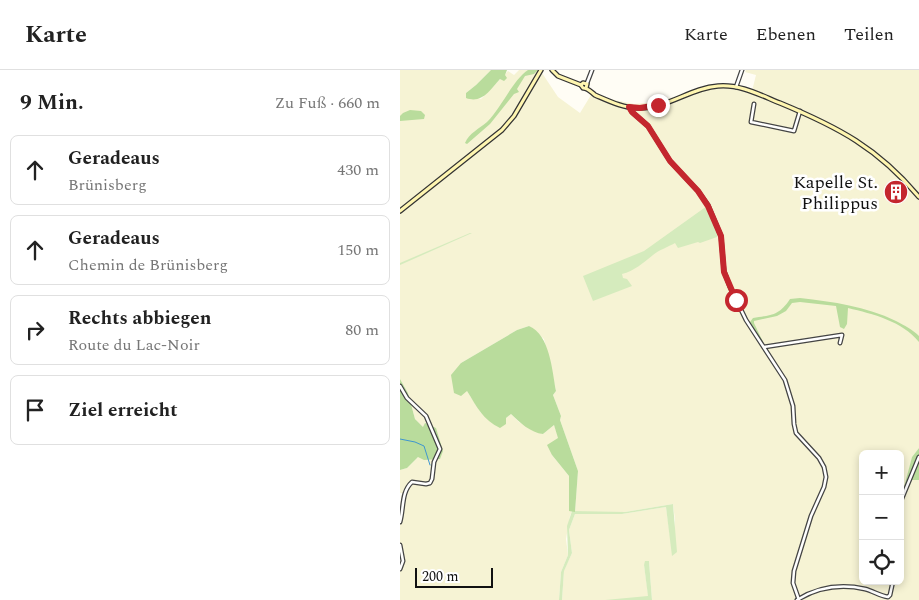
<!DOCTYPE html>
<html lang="de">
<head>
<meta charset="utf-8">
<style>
	:root { --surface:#fff; --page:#f6f6f6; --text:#222; --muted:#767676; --line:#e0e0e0 }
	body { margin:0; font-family:Spectral,serif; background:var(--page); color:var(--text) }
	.controls { position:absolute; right:15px; bottom:15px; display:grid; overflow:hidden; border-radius:8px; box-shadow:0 2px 8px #0003 }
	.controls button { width:45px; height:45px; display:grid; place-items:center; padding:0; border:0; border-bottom:1px solid var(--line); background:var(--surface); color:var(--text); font:25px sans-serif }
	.scale { position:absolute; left:15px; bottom:12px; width:78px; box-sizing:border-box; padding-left:5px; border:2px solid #111; border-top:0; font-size:14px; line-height:18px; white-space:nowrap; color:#111; -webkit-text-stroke:4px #fff; paint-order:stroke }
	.stop { position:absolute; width:15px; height:15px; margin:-11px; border:4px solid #c4262e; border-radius:50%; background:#fff }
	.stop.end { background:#c4262e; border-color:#fff; box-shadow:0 1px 5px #0008 }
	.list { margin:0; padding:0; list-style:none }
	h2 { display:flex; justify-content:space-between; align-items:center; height:65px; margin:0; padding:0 20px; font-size:21px }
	h2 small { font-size:16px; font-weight:400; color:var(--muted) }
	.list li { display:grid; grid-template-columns:32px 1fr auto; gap:15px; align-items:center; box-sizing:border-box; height:70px; margin:0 10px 10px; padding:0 10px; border:1px solid var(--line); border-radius:8px }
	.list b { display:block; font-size:19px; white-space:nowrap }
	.list p { margin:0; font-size:16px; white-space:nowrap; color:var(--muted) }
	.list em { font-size:16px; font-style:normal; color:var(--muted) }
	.icon { flex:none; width:28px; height:28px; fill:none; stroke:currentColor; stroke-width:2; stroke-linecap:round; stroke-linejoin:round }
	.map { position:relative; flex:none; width:519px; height:530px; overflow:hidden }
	header { display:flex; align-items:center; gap:30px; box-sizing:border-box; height:70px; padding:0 25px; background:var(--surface); border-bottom:1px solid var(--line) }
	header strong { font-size:24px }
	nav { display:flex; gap:28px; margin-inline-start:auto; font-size:18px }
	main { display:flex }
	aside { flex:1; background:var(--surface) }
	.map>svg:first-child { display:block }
	.farmland { fill:#f6f3d4; fill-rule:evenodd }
	.green { fill:#d5ebbd }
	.forest { fill:#b9dc9c }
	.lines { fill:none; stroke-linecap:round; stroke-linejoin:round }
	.stream { stroke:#3f96cf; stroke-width:1 }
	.minor-casing { stroke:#444; stroke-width:5 }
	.secondary-casing { stroke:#333; stroke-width:5.5 }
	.minor { stroke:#fff; stroke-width:2.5 }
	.secondary { stroke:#fff6b0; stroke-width:3 }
	.route { stroke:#c4262e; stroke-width:6 }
	.labels { text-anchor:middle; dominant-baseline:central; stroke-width:5; stroke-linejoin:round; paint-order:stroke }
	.poi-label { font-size:18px; fill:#111; stroke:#fff; text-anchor:end }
</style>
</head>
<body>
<header>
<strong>Karte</strong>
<nav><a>Karte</a><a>Ebenen</a><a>Teilen</a></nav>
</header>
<main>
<aside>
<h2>9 Min.<small>Zu Fuß · 660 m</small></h2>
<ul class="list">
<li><svg class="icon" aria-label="ahead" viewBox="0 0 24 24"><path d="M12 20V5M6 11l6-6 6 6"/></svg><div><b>Geradeaus</b><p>Brünisberg</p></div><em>430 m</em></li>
<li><svg class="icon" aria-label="ahead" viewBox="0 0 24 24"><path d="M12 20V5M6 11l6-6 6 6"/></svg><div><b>Geradeaus</b><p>Chemin de Brünisberg</p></div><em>150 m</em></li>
<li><svg class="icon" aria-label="right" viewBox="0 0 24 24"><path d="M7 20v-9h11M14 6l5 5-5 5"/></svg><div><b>Rechts abbiegen</b><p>Route du Lac-Noir</p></div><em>80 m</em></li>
<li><svg class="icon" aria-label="arrive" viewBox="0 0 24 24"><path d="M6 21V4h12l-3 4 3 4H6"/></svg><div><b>Ziel erreicht</b></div></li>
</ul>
</aside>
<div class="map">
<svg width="519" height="530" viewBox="0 0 519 530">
	<rect width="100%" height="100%" fill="#fffdf5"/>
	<path class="farmland" d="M0,0H91L76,15L66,23L81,29L108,1L114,5L119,0H140L158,27L180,43L191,25L234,34L257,32L318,14L340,17L352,21L356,5L345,2L346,0H519V378L512,387L505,416L512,410H519V530H252L249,491L244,495L249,530H162L164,500L172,483L169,460L175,444H222L266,437L273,486L275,450L273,434L225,442H175L178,401L160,350L161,346L153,325L156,321L144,269L129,256L117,260L61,293L67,321L81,343L106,348L111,344L119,352L143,364L154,355L159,368L152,385L169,406V440L172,441L170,446L166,469L168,485L161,502L159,530H0V438L2,423H0V400L7,398L18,387L24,358L15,349L8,323L0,309ZM463,384H500V511H463Z"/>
	<g class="green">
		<path d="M307,136L319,162L317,167L300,173L298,172L278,178L275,173C268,177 259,180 253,185C243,193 234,201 222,204L223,208L227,209L232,216L193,231L183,206L244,181Z"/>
		<path d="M70,163H72L0,195V193Z"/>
		<path d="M273,434L277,482L272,486L266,437L222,444H175L169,460L172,483L164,501L162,530H159L161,502L168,485L167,456L172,441L225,442Z"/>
		<path d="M245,491H249L252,530H205L248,526L244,495Z"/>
	</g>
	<g class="forest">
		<path d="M91,0H107L105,5L107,8L104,11L100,9C90,20 82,34 66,28V23L76,15Z"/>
		<path d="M128,0H138L134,4L125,6L117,19L119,22L114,24L90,54L67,74L65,73C69,63 79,59 87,52C102,37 112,11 128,0Z"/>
		<path d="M10,40L21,41L25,45L24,49L0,51V46L3,43Z"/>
		<path d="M400,228C434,232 465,236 496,251C505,256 512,259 519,266V272C502,251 473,244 448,238L447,254L444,259L440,257L436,236L400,232L392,233L386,241L377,246L354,251V253L364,274L350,252L353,248C371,245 379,246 390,229Z"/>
		<path d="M129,256C150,265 152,300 156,321L153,325L161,346L160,350L178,401L175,442L169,441V406L152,385L147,375L158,368L154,355L143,364C131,363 119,352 111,344L106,348V354L100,358C83,350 77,337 67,321L61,326L54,323L51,305L61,293L117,260Z"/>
		<path d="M0,309L8,323L15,349L23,357L25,353L36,358L43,381L40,389L24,390L18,387L7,398L0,400Z"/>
		<path d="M519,378V410H512L504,417L512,387Z"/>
	</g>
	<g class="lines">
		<path class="stream" d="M0,369L15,372L24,376L30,395"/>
		<g class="minor-casing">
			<g id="minor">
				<path d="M187,13L192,0"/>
				<path d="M336,17L342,0"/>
				<path d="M354,34L351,52L394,61L400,41"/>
				<path d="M229,37L232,42L248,56L270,91L298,121L308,135L321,166L324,201L330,217L346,250L385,310L393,336L394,354L396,363L419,388L424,397L426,407L424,417L411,446L394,501L393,513L399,530"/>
				<path d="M364,277L442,265L440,273"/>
				<path d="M0,316L7,328L26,346L40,379L34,392L32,409L30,413L26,414L12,412C1,422 4,438 0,452"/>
				<path d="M500,433L519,387"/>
				<path d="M0,475L3,491L0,499"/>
				<path d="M397,530C418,517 442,514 465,519C473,521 480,526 488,527L490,525L493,511"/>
			</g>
		</g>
		<g class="secondary-casing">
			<g id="secondary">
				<path d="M152,0L158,6L181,15"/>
				<path d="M186,18L187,14L183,13L181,15L183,18C188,18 191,22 195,25C209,31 223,38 238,38C267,39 290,18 318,16C340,14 360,25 380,33C438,57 478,78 519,127"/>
				<path d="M0,141L102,60L114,46L141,0"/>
			</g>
		</g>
		<use href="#minor" class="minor"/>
		<use href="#secondary" class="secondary"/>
	</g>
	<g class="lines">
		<path class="route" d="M258,35L240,38L229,37L232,42L248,56L270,91L298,121L308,136L321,166L324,202L336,230"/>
	</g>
	<defs>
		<g id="building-disc" transform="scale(1.25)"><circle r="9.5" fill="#c4262e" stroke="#fff"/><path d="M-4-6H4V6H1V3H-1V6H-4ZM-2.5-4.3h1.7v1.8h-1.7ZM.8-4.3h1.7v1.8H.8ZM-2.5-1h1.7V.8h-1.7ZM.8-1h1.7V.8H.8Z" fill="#fff"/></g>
	</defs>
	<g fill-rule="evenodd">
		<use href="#building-disc" x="496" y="122"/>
	</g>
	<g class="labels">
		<g class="poi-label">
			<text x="478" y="112">Kapelle St.<tspan x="478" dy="21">Philippus</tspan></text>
		</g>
	</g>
</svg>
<div class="controls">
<button>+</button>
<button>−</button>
<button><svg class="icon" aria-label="locate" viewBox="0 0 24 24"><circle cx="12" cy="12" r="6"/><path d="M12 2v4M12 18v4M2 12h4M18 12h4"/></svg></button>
</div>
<div class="scale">200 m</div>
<div class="stop" style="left:336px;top:230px"></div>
<div class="stop end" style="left:258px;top:35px"></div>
</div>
</main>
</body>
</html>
